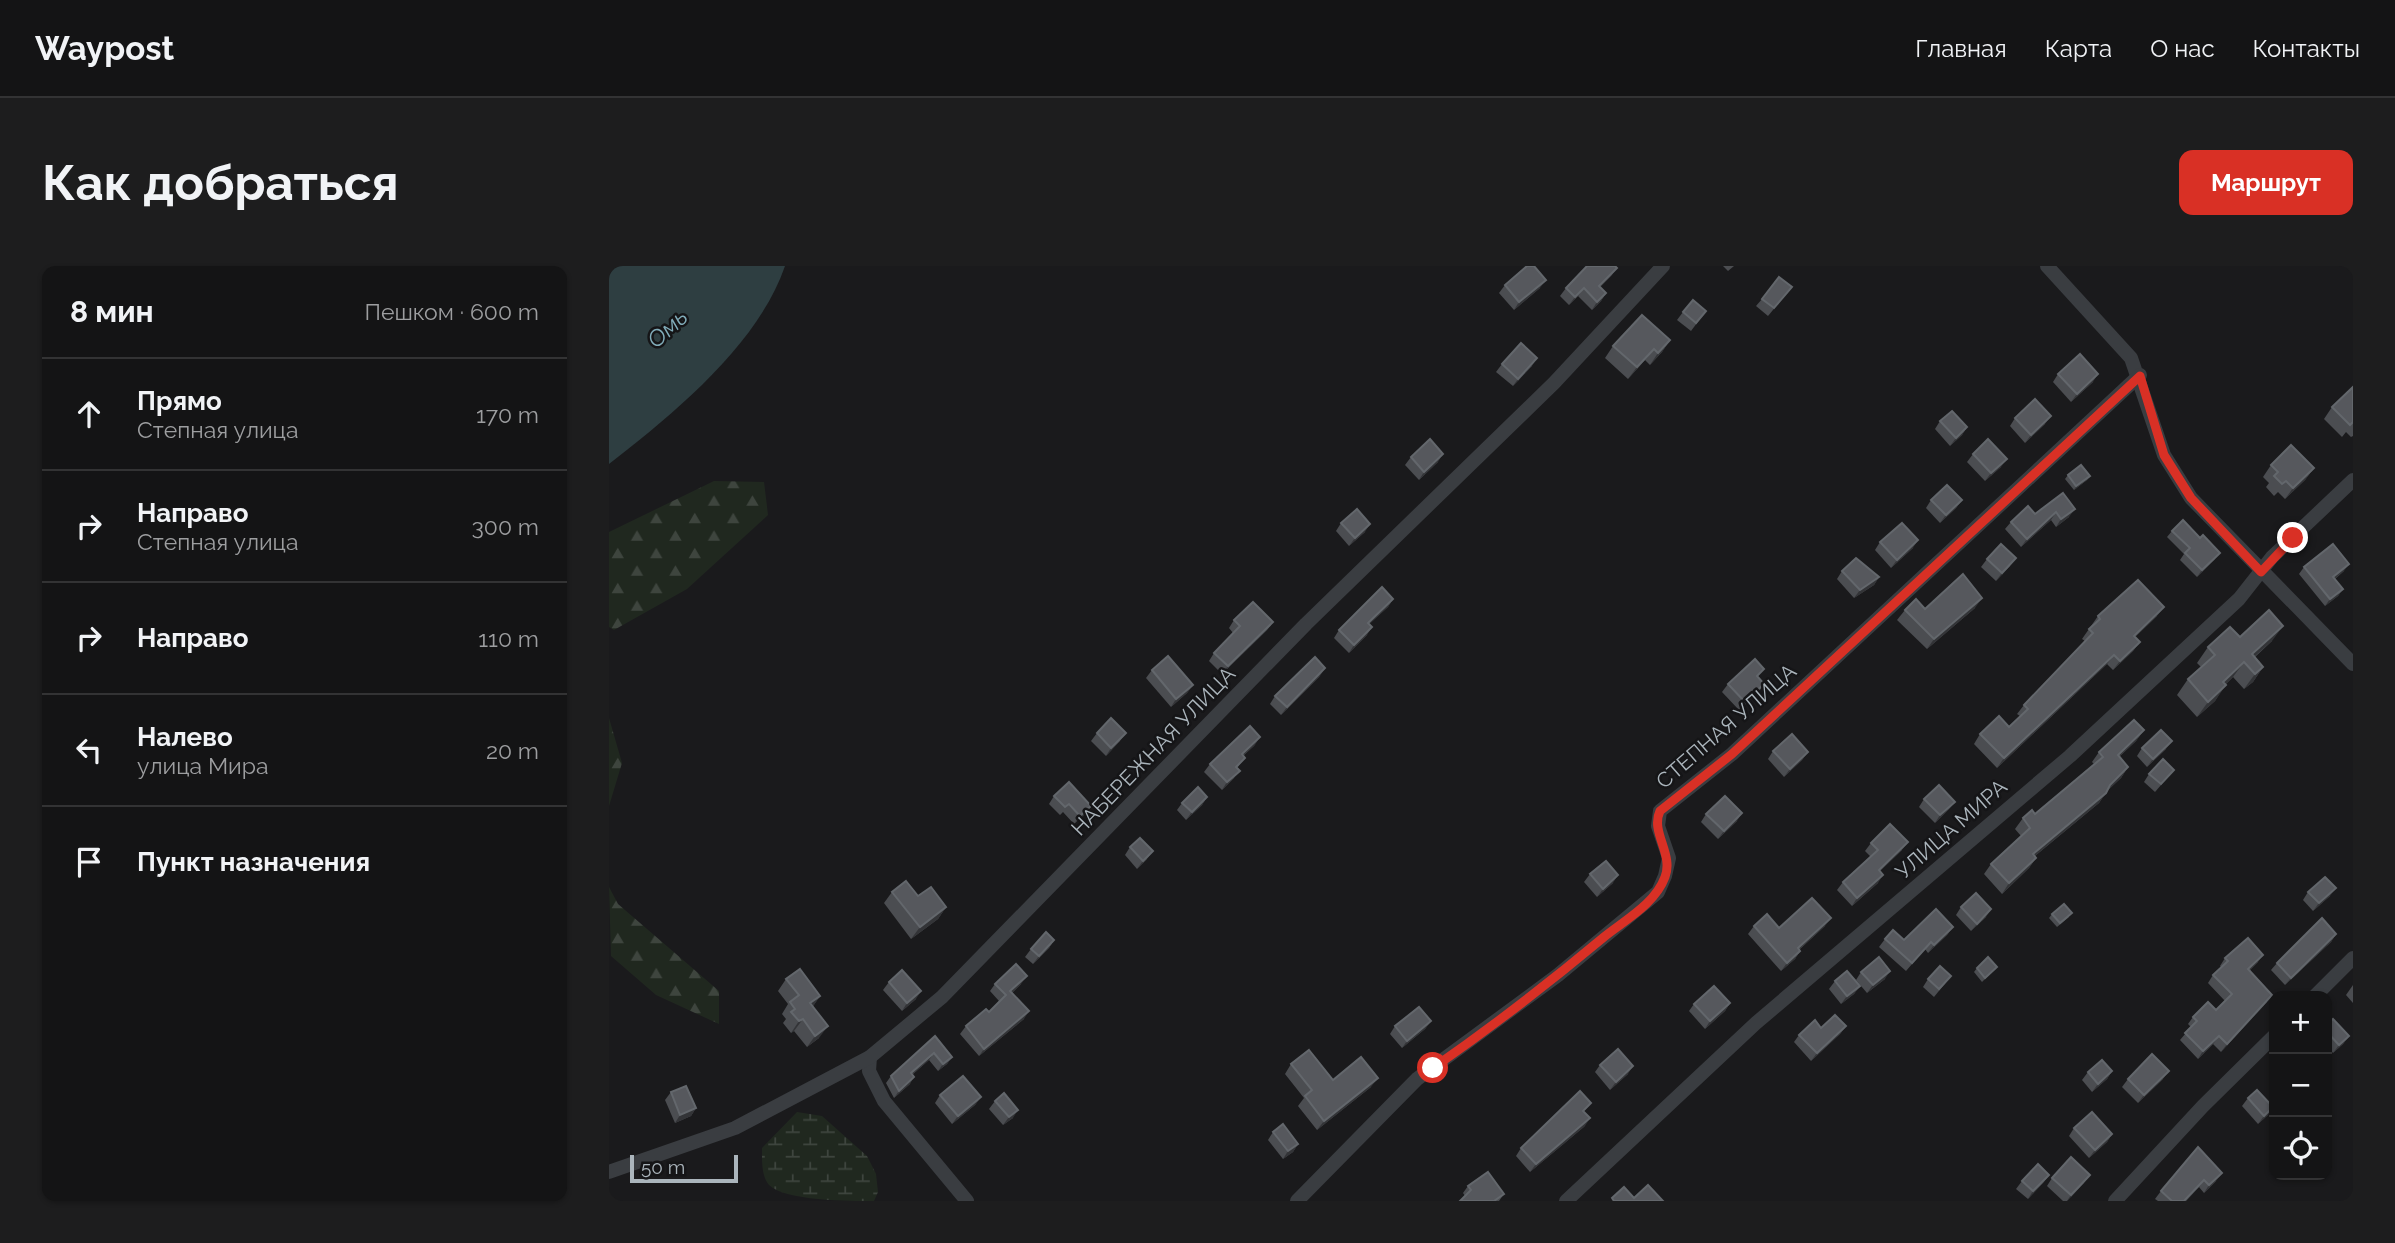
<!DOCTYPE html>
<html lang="ru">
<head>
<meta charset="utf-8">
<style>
	:root { --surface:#141415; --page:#1d1d1e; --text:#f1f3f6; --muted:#9d9ea0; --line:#333334; --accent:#d93025 }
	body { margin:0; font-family:Raleway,sans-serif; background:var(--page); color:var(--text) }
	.controls { position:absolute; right:21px; bottom:21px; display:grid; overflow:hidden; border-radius:14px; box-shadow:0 2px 5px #0004 }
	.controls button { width:63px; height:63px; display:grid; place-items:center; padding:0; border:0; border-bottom:2px solid var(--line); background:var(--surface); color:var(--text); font:35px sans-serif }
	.scale { position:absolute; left:21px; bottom:18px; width:108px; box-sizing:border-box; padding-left:7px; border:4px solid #abb5bc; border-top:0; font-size:19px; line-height:24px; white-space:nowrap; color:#abb5bc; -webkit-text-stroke:5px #151517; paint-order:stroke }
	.stop { position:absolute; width:21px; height:21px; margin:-16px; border:5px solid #d93025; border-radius:50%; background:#fff }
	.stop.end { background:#d93025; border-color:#fff; box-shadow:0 2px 7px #0008 }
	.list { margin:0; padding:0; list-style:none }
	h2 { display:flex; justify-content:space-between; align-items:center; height:91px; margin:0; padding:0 28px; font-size:30px }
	h2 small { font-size:23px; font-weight:400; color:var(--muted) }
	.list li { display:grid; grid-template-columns:46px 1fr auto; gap:21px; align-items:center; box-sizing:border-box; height:112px; padding:0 28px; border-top:2px solid var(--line) }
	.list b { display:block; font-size:26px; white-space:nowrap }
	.list p { margin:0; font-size:23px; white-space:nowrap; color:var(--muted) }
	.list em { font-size:23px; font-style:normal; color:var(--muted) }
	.icon { flex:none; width:38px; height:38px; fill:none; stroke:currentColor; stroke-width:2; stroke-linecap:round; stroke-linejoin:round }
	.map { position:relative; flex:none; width:1744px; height:935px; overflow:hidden; border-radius:14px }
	header { display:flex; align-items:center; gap:42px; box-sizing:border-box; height:98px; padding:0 35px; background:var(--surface); border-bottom:2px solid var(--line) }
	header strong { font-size:33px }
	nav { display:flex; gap:38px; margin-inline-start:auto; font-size:24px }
	.intro { display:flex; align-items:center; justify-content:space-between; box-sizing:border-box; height:168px; padding:0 42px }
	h1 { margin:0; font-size:49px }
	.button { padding:18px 32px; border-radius:14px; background:var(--accent); color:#fff; font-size:24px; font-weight:700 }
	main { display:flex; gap:42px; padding:0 42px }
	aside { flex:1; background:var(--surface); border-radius:14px; box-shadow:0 2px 5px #0004 }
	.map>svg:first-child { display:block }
	.forest { fill:url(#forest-firs) }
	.wetland { fill:url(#wetland-marsh) }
	.water { fill:#2e3e41 }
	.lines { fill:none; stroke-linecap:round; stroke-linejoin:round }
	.minor { stroke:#3a3d41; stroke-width:14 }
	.wall { fill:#4b4d51 }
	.shaded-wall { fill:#333437 }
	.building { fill:#56585d; stroke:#63676c; stroke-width:2 }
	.route { stroke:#d93025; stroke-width:9 }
	.labels { text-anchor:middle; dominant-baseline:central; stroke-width:5; stroke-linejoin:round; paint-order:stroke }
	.street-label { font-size:21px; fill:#abb5bc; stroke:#151517 }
	.water-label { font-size:23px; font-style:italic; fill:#81acb9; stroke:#151517 }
</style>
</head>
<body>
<header>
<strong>Waypost</strong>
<nav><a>Главная</a><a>Карта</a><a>О нас</a><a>Контакты</a></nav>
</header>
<div class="intro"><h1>Как добраться</h1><a class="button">Маршрут</a></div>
<main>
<aside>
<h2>8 мин<small>Пешком · 600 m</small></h2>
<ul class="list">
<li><svg class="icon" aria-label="ahead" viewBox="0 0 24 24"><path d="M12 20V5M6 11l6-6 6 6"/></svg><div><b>Прямо</b><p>Степная улица</p></div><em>170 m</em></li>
<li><svg class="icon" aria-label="right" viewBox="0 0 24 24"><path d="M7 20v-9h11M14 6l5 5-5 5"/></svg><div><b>Направо</b><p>Степная улица</p></div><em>300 m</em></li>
<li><svg class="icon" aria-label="right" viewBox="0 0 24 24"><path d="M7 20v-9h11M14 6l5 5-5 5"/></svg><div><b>Направо</b></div><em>110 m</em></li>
<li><svg class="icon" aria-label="left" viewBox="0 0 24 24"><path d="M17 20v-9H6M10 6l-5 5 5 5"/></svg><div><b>Налево</b><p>улица Мира</p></div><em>20 m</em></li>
<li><svg class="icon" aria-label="arrive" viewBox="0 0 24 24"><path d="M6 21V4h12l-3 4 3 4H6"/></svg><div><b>Пункт назначения</b></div></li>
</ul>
</aside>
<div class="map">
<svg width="1744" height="935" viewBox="0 0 1744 935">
	<defs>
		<pattern id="forest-firs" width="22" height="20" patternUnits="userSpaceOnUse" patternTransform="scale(1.75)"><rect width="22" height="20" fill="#20281f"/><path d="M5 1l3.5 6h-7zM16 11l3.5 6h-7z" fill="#3e453e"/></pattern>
		<pattern id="wetland-marsh" width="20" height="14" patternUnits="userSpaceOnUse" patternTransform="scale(1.75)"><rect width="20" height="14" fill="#20281f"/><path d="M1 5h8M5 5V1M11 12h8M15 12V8" fill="none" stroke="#3e453e"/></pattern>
	</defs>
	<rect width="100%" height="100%" fill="#1a1a1c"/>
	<g class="forest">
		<path d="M105,215L155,216L159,249L78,323L5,364L0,361V266Z"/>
		<path d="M0,452L13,497L0,540Z"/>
		<path d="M0,621L9,638L110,725V758L47,729L2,690Z"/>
	</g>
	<path class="wetland" d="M188,846L213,850L258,890L267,908L269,926L265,935C240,935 176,935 160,919C152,909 153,894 153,882Z"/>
	<path class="water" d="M0,0H176C149,79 64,148 0,198Z"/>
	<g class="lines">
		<g class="minor">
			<path d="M1438,0L1522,92L1555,189L1582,232L1744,398"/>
			<path d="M1706,730L1744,692"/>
			<path d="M261,791L260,805L275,835L358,935"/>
			<path d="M0,906L126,862L261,791L333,731L697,358L945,117L1054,0"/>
			<path d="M688,935L808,813L949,709L1049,626L1056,610L1060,592L1049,560L1051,545L1123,488L1531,109"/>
			<path d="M957,935L1147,757L1461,490L1630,333L1663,291L1744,214"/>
			<path d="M1506,935L1594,840L1665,770"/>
		</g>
	</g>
	<g class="wall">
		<path d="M1114,0H1125L1119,5Z"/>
		<path d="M1008,2L1002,10L991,21L997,27L992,35L983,44L969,30L960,39L951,30L957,22Z"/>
		<path d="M896,19L931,22L905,44L890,27Z"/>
		<path d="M1183,21L1159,50L1147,40L1153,33Z"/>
		<path d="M1097,45L1082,65L1068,54L1074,46Z"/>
		<path d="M1061,74L1053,86L1041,99L1036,94L1019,113L996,92L1004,80Z"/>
		<path d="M893,98L923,100L904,120L887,106Z"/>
		<path d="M1449,108L1484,116L1462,136L1444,116Z"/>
		<path d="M1744,121V170L1742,171L1737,166L1733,171L1715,153L1723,141Z"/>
		<path d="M1406,152L1436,158L1416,177L1401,160Z"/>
		<path d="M1331,155L1358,161L1353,169L1341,180L1326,163Z"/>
		<path d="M1364,188L1392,201L1376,215L1358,196Z"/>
		<path d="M802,191L829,196L810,214L796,199Z"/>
		<path d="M1662,199L1705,202L1696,214L1676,233L1669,226L1665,230L1657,221L1660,217L1654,211Z"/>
		<path d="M1459,209L1481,210L1478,214L1465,224L1456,213Z"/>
		<path d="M1454,227L1460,251L1447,261L1442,254L1412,281L1396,263L1402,256L1426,248Z"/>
		<path d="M1322,234H1353L1347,242L1331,257L1317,242Z"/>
		<path d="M732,257L756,266L740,280L727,265Z"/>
		<path d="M1563,265L1606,293L1588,311L1571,294L1575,288L1558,271Z"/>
		<path d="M1271,276L1304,282L1282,302L1266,284Z"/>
		<path d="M1378,293L1401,300L1387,315L1372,301Z"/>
		<path d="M1695,301L1735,305L1726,313L1734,323L1729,330L1716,340L1690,308Z"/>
		<path d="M1233,305L1270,311L1265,319L1245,332L1228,313Z"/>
		<path d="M784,333L779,341L760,358L758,369L740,387L725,372L730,364Z"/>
		<path d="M1366,342L1318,383L1288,354L1296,344L1316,343Z"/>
		<path d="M1489,350H1548L1526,371L1531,376L1524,385L1504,404L1498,398L1388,502L1365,478L1371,468L1400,461L1411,450L1408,448L1415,439L1476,375L1473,373Z"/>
		<path d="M625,354L664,356L658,364L613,408L600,395L605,387L624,367L620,362Z"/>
		<path d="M1631,371L1663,375L1646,391L1654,401L1644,416L1635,423L1624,411L1616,419L1606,435L1588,451L1568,429L1579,413L1592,401L1588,397L1599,381Z"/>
		<path d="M543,404L584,419L578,427L562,441L537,412Z"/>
		<path d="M711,410L672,449L661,438L666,430Z"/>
		<path d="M1149,411L1150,426L1130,444L1113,426L1119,418Z"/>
		<path d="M1535,464L1527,475L1510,491L1519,501L1512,512L1498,525L1490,537L1426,590L1427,592L1420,602L1393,628L1375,608L1382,598L1412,570L1406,563L1414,552L1426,548L1485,498L1483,496L1490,486Z"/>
		<path d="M488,467L511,475L497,490L482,475Z"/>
		<path d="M646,479L634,490L636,492L628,502L625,512L613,524L595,506L601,498Z"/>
		<path d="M1533,482L1557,483L1538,501L1528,490Z"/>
		<path d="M1164,485L1199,486L1193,494L1175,511L1159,493Z"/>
		<path d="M1565,504L1546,526L1535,516L1540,508Z"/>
		<path d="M445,530L476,548L465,558L454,546L451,549L440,538Z"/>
		<path d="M598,531L593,539L577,554L568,544L573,537Z"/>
		<path d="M1315,533L1346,536L1340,543L1326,557L1310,541Z"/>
		<path d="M1097,548L1128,555L1109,573L1092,556Z"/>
		<path d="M1262,577L1293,584L1271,605L1269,617L1243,640L1228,624L1234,616L1262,591L1256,585Z"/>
		<path d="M521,581L538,593L528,603L516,589Z"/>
		<path d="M981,608L1004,617L988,631L975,616Z"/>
		<path d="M283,626L309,630L337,641L329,653L302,673L275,637Z"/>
		<path d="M1699,626L1721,630L1704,645L1694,634Z"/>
		<path d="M1352,641L1377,651L1362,665L1347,649Z"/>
		<path d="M1443,648L1460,651L1448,661L1440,652Z"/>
		<path d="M1145,660L1170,662L1216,660L1190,684L1191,685L1186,693L1172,705L1139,668Z"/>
		<path d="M1344,661L1338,669L1319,687L1316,683L1297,705L1270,681L1276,673L1295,674Z"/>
		<path d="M1727,668L1722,676L1676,719L1662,704L1668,697Z"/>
		<path d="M445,674L440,682L424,698L416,691L422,683Z"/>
		<path d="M1616,692L1649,696L1641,704L1658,736L1612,786L1604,778L1589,793L1571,774L1582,761L1579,758L1584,751L1607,744L1616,735L1599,717L1604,709L1612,701L1611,700Z"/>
		<path d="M1388,701L1373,716L1365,706L1368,702Z"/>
		<path d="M1252,706L1276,713L1258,727L1247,714Z"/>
		<path d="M1342,710L1325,731L1314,721L1319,713Z"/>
		<path d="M177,713L211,730L204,740L210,772L198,781L185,765L182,767L174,757L177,753L173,748L179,738L169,725Z"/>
		<path d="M1226,715L1251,720L1245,728L1232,738L1220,723Z"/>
		<path d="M280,716L307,733L293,745L274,724Z"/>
		<path d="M386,718H412L403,727L415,753L370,790L351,768L357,760L380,746L390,735L381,725Z"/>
		<path d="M1744,719V737L1737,729Z"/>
		<path d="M1121,737L1116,745L1096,763L1080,745L1085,738Z"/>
		<path d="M822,755L816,763L793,782L781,768L786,760Z"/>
		<path d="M1718,759L1740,770L1734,778L1724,787L1718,780Z"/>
		<path d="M1237,760L1231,768L1202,795L1185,776L1190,769L1212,762Z"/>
		<path d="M326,770L343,791L338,798L329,805L320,794L303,809L301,818L285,832L277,817L282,810Z"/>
		<path d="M682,798L724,814L762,821L708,864L689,840L695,832L676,808Z"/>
		<path d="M991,799L1019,808L1001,824L986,806Z"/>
		<path d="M1503,805L1498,813L1483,826L1473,814L1479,806Z"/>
		<path d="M1519,813H1554L1529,837L1513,821Z"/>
		<path d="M62,826L87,842L82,850L66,857L56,834Z"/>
		<path d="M331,829L372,831L366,839L343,858L326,837Z"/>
		<path d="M1639,832L1659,849L1649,858L1633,840Z"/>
		<path d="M386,835L404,852L394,859L380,843Z"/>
		<path d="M976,860L921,906L907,890L912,882Z"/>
		<path d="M1465,862L1503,868L1498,876L1480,892L1460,870Z"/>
		<path d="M664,866L689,878L684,886L674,893L659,874Z"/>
		<path d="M1589,881L1607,915L1595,927L1590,921L1577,935H1549L1546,933L1552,925Z"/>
		<path d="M1440,909L1434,917L1419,933L1407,923L1413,915Z"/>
		<path d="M1443,912L1475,917L1458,935H1454L1438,920Z"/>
		<path d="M859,920L895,928L890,935H851L856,930L854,927Z"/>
	</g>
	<g class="shaded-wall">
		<path d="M1008,2L1002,10L985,28L990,20Z"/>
		<path d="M937,14L931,22L905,44L910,36Z"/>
		<path d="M975,22L969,30L960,39L966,31Z"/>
		<path d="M997,27L992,35L983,44L988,36Z"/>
		<path d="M1061,74L1053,86L1041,99L1049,87Z"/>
		<path d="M1045,83L1036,94L1019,113L1028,101Z"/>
		<path d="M928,92L923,100L904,120L909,113Z"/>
		<path d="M1489,108L1484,116L1462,136L1468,128Z"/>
		<path d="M1442,150L1436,158L1416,177L1422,169Z"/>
		<path d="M1358,161L1353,169L1341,180L1347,172Z"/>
		<path d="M834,188L829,196L810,214L815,206Z"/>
		<path d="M1398,193L1392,201L1376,215L1382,207Z"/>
		<path d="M1705,202L1696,214L1676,233L1684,222Z"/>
		<path d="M1481,210L1478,214L1465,224L1467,220Z"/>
		<path d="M1353,234L1347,242L1331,257L1337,249Z"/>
		<path d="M1466,243L1460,251L1447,261L1452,253Z"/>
		<path d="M1447,246L1442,254L1412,281L1418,273Z"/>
		<path d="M761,258L756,266L740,280L746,272Z"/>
		<path d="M1309,274L1304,282L1282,302L1288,294Z"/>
		<path d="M1611,287L1606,293L1588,311L1593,304Z"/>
		<path d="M1407,292L1401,300L1387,315L1393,307Z"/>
		<path d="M1740,298L1735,305L1719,318L1724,311Z"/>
		<path d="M1270,311L1265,319L1245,332L1251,324Z"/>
		<path d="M1734,323L1729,330L1716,340L1721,333Z"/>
		<path d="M1373,332L1366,342L1318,383L1325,373Z"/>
		<path d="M784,333L779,341L753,365L759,357Z"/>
		<path d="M1555,341L1548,350L1518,379L1525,370Z"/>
		<path d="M664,356L658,364L613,408L619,400Z"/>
		<path d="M1674,360L1663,375L1637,398L1643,388Z"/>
		<path d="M763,361L758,369L740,387L745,379Z"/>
		<path d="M1531,376L1524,385L1504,404L1511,395Z"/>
		<path d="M1505,389L1498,398L1388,502L1395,492Z"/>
		<path d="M1635,396L1624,411L1603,431L1614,416Z"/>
		<path d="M1654,401L1644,416L1635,423L1646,408Z"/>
		<path d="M716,402L711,410L672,449L678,441Z"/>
		<path d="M1155,418L1150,426L1130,444L1136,436Z"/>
		<path d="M584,419L578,427L562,441L567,433Z"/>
		<path d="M1617,419L1606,435L1588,451L1599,436Z"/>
		<path d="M1535,464L1527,475L1501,499L1509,489Z"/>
		<path d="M517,467L511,475L497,490L502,482Z"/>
		<path d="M651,471L646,479L627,496L633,488Z"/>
		<path d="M1563,475L1557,483L1538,501L1544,493Z"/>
		<path d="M1199,486L1193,494L1175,511L1181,503Z"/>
		<path d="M1519,501L1512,512L1494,529L1501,519Z"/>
		<path d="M631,505L625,512L613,524L618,516Z"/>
		<path d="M1497,527L1490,537L1416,598L1424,588Z"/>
		<path d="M598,531L593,539L577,554L583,546Z"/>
		<path d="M1346,536L1340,543L1326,557L1331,549Z"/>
		<path d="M482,540L476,548L465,558L471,550Z"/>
		<path d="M1133,547L1128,555L1109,573L1115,565Z"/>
		<path d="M1299,576L1293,584L1264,612L1270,604Z"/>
		<path d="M544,585L538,593L528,603L534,595Z"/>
		<path d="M1427,592L1420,602L1393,628L1400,617Z"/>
		<path d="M1009,609L1004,617L988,631L994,623Z"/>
		<path d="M1274,609L1269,617L1243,640L1248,632Z"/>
		<path d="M1727,622L1721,630L1704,645L1710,637Z"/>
		<path d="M337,641L329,653L302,673L311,661Z"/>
		<path d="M1382,643L1377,651L1362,665L1368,658Z"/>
		<path d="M1222,652L1216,660L1183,690L1189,682Z"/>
		<path d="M1344,661L1338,669L1319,687L1325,679Z"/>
		<path d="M1727,668L1722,676L1676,719L1682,712Z"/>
		<path d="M445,674L440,682L424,698L430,690Z"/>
		<path d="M1191,685L1186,693L1172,705L1178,697Z"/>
		<path d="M1654,689L1649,696L1634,710L1639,703Z"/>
		<path d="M1281,705L1276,713L1258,727L1264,719Z"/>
		<path d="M418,710L412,718L396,733L401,725Z"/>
		<path d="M1251,720L1245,728L1232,738L1238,730Z"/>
		<path d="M312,725L307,733L293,745L298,737Z"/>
		<path d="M1663,729L1658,736L1612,786L1618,778Z"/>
		<path d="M211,730L203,742L201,737Z"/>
		<path d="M1121,737L1116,745L1096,763L1101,755Z"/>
		<path d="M420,745L415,753L370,790L375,783Z"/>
		<path d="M194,753L185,765L182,767L190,755Z"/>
		<path d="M822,755L816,763L793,782L798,775Z"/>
		<path d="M219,760L210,772L198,781L206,770Z"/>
		<path d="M1237,760L1231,768L1202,795L1208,787Z"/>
		<path d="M1610,770L1604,778L1589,793L1594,785Z"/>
		<path d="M1740,770L1734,778L1724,787L1730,779Z"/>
		<path d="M325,787L320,794L297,814L302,807Z"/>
		<path d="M343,791L338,798L329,805L334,798Z"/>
		<path d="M1024,800L1019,808L1001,824L1007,816Z"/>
		<path d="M1503,805L1498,813L1483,826L1489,818Z"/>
		<path d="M1560,805L1554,813L1529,837L1535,829Z"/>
		<path d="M305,811L301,818L285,832L290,825Z"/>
		<path d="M769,812L762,821L708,864L715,855Z"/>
		<path d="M372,831L366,839L343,858L349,850Z"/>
		<path d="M1664,841L1659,849L1649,858L1655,850Z"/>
		<path d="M87,842L82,850L66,857L71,849Z"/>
		<path d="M409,844L404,852L394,859L400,851Z"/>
		<path d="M981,852L976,860L921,906L927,898Z"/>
		<path d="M1503,868L1498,876L1480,892L1486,884Z"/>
		<path d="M689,878L684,886L674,893L679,885Z"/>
		<path d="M1613,907L1607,915L1595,927L1600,919Z"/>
		<path d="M1440,909L1434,917L1419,933L1424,925Z"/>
		<path d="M1481,909L1475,917L1458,935L1462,929Z"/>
		<path d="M1595,914L1590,921L1577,935H1575Z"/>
	</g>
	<g class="building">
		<path d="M918,0H925L937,14L910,36L896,19Z"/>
		<path d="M978,0H1006L1008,2L990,20L997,27L988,36L975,22L966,31L957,22Z"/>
		<path d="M1170,11L1183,21L1165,42L1153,33Z"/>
		<path d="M1084,34L1097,45L1087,57L1074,46Z"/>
		<path d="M1033,49L1061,74L1049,87L1045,83L1028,101L1004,80Z"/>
		<path d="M912,77L928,92L909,113L893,98Z"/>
		<path d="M1471,88L1489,108L1468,128L1449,108Z"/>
		<path d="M1744,121V156L1741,159L1723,141Z"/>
		<path d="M1426,133L1442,150L1422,169L1406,152Z"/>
		<path d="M1343,145L1358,161L1347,172L1331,155Z"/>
		<path d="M821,173L834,188L815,206L802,191Z"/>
		<path d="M1379,173L1398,193L1382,207L1364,188Z"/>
		<path d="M1682,179L1705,202L1684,222L1677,215L1673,218L1665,210L1669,206L1662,199Z"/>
		<path d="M1472,199L1481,210L1467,220L1459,209Z"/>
		<path d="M1338,219L1353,234L1337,249L1322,234Z"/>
		<path d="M1454,227L1466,243L1452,253L1447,246L1418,273L1402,256L1419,240L1426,248Z"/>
		<path d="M748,243L761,258L746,272L732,257Z"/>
		<path d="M1574,254L1591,272L1594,269L1611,287L1593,304L1576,287L1581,282L1563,265Z"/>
		<path d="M1293,257L1309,274L1288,294L1271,276Z"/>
		<path d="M1392,278L1407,292L1393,307L1378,293Z"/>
		<path d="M1724,278L1740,298L1724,311L1734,323L1721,333L1695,301Z"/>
		<path d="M1247,292L1270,311L1251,324L1233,305Z"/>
		<path d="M1354,308L1373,332L1325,373L1296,344L1307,333L1316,343Z"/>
		<path d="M1529,314L1555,341L1525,370L1531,376L1511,395L1505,389L1395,492L1371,468L1390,450L1400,461L1419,443L1415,439L1484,367L1480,363L1491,353L1489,350Z"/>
		<path d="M773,321L784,333L759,357L763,361L745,379L730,364Z"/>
		<path d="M644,336L664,356L619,400L605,387L631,360L625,354Z"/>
		<path d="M1660,344L1674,360L1643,388L1654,401L1646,408L1635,396L1614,416L1617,419L1599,436L1579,413L1606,389L1599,381L1621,361L1631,371Z"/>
		<path d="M559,390L584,419L567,433L543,404Z"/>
		<path d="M706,391L716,402L678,441L666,430Z"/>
		<path d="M1146,393L1155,403L1148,410L1155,418L1136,436L1119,418Z"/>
		<path d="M502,452L517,467L502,482L488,467Z"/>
		<path d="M1525,454L1535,464L1509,489L1519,501L1501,519L1497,527L1424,588L1427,592L1400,617L1382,598L1421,562L1414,552L1423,544L1426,548L1494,491L1490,486Z"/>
		<path d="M641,460L651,471L633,488L636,492L627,501L631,505L618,516L601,498Z"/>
		<path d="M1552,464L1563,475L1544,493L1533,482Z"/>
		<path d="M1183,468L1199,486L1181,503L1164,485Z"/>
		<path d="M1554,493L1565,504L1552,518L1540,508Z"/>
		<path d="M460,516L482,540L471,550L460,538L456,541L445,530Z"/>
		<path d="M1330,519L1346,536L1331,549L1315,533Z"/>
		<path d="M589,521L598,531L583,546L573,537Z"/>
		<path d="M1116,530L1133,547L1115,565L1097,548Z"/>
		<path d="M1281,558L1299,576L1270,604L1274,609L1248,632L1234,616L1269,584L1262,577Z"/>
		<path d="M531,572L544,585L534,595L521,581Z"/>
		<path d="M997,595L1009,609L994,623L981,608Z"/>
		<path d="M1716,611L1727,622L1710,637L1699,626Z"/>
		<path d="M297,615L309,630L322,621L337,641L311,661L283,626Z"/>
		<path d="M1367,627L1382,643L1368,658L1352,641Z"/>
		<path d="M1203,632L1222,652L1189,682L1191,685L1178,697L1145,660L1158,648L1170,662Z"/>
		<path d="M1455,638L1463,647L1451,657L1443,648Z"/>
		<path d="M1327,643L1344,661L1325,679L1322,676L1303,697L1276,673L1284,664L1295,674Z"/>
		<path d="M1713,652L1727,668L1682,712L1668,697Z"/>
		<path d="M437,666L445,674L430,690L422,683Z"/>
		<path d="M1639,672L1654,689L1639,703L1663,729L1618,778L1610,770L1594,785L1576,767L1588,755L1584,751L1599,736L1607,744L1623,728L1604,709L1619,695L1616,692Z"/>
		<path d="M1270,691L1281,705L1264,719L1252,706Z"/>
		<path d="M1379,691L1388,701L1376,712L1368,702Z"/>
		<path d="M407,698L418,710L401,725L420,745L375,783L357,760L377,743L380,746L397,729L386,718Z"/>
		<path d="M1331,700L1342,710L1330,723L1319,713Z"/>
		<path d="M191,703L211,730L201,737L219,760L206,770L194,753L190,755L182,746L186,743L181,736L190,729L177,713Z"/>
		<path d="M293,704L312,725L298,737L280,716Z"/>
		<path d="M1238,705L1251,720L1238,730L1226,715Z"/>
		<path d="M1105,720L1121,737L1101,755L1085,738Z"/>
		<path d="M810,741L822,755L798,775L786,760Z"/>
		<path d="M1226,749L1237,760L1208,787L1190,769L1206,754L1212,762Z"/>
		<path d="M1724,753L1740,770L1730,779L1718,766V759Z"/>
		<path d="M326,770L343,791L334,798L325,787L302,807L305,811L290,825L282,810Z"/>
		<path d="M1009,783L1024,800L1007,816L991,799Z"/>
		<path d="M700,784L724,814L752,791L769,812L715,855L696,830L703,824L682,798Z"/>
		<path d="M1543,788L1560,805L1535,829L1519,813Z"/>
		<path d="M1493,794L1503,805L1489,818L1479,806Z"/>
		<path d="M354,810L372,831L349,850L331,829Z"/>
		<path d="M77,820L87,842L71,849L62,826Z"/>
		<path d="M1648,824L1664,841L1655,850L1639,832Z"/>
		<path d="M971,825L982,837L974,845L981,852L927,898L912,882Z"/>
		<path d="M395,827L409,844L400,851L386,835Z"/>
		<path d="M1483,846L1503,868L1486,884L1465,862Z"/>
		<path d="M674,858L689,878L679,885L664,866Z"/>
		<path d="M1589,881L1613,907L1600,919L1595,914L1575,935H1563L1552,925Z"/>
		<path d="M1462,891L1481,909L1462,929L1443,912Z"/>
		<path d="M1429,898L1440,909L1424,925L1413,915Z"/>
		<path d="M879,906L895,928L885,935H851L862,924L859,920Z"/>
		<path d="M1039,919L1054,935H1005L1003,932L1015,921L1025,932Z"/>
	</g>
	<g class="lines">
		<path class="route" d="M824,802C883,761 940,717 995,671C1016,654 1046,638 1056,611C1065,588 1041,566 1051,545L1123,488L1531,110L1555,189L1582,232L1652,306L1684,272"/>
	</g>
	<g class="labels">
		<g class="street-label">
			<text transform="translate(1117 460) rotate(-41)">СТЕПНАЯ УЛИЦА</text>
			<text transform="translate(544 485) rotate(-46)">НАБЕРЕЖНАЯ УЛИЦА</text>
			<text transform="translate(1342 563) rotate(-41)">УЛИЦА МИРА</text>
		</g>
		<g class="water-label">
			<text transform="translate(58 62) rotate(-42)">Омь</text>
		</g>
	</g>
</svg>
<div class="controls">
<button>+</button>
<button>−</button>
<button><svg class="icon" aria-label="locate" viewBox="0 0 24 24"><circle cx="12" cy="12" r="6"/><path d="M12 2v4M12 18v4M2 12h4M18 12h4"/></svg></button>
</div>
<div class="scale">50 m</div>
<div class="stop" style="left:824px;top:802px"></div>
<div class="stop end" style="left:1684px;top:272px"></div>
</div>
</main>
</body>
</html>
